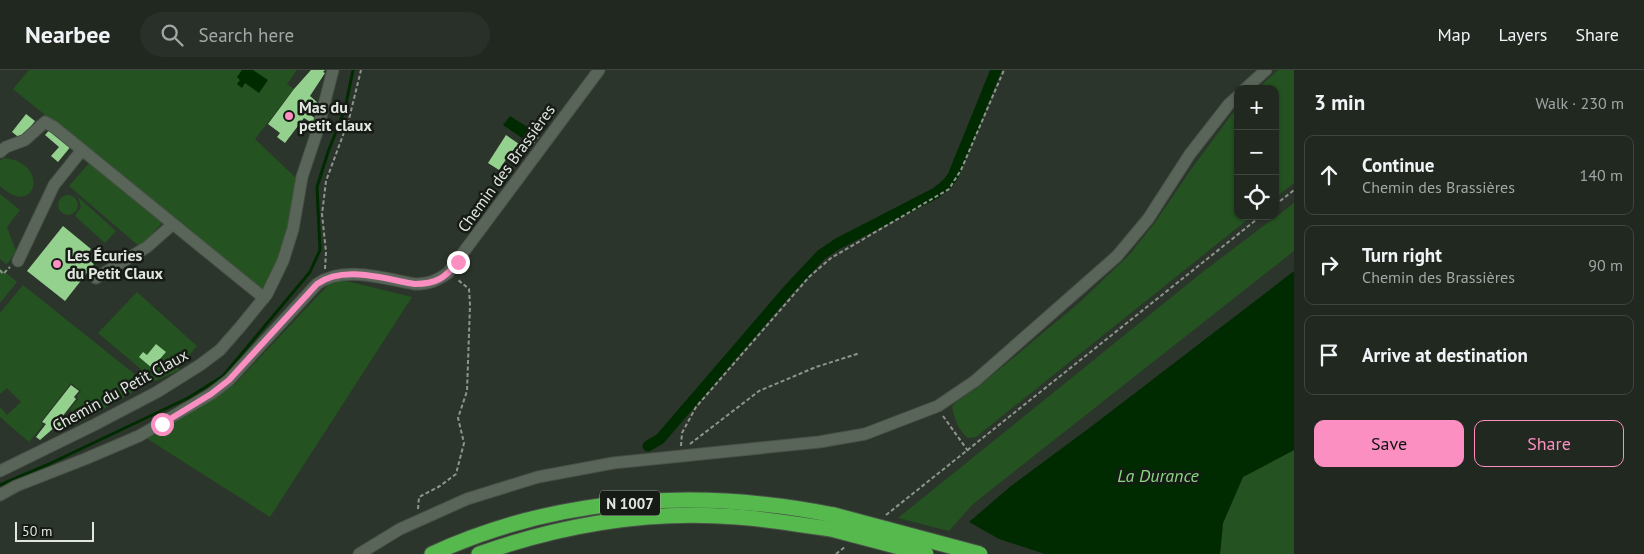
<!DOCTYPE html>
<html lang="en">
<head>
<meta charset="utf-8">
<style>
	:root { --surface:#212820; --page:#293029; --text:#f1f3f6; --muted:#a2a6a5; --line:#3e443e; --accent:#fc8fc1 }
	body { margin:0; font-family:"PT Sans",sans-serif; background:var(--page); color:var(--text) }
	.controls { position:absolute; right:15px; top:15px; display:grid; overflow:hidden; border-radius:10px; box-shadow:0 1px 4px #0004 }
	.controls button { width:45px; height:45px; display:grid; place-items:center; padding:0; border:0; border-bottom:1px solid var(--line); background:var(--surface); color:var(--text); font:25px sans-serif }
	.scale { position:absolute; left:15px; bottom:12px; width:79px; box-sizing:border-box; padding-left:5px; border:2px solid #e1e7e0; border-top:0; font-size:14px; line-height:18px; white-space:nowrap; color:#e1e7e0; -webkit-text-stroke:4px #171b16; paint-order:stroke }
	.stop { position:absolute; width:15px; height:15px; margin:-11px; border:4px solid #fc8fc1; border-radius:50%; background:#fff }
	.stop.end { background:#fc8fc1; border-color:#fff; box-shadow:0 1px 5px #0008 }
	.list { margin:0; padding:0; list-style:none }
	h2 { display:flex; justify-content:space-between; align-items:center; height:65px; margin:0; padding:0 20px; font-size:21px }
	h2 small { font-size:16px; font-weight:400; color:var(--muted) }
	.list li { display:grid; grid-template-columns:32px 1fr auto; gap:15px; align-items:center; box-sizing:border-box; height:80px; margin:0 10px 10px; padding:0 10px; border:1px solid var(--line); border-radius:10px }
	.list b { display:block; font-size:19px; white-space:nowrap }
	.list p { margin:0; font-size:16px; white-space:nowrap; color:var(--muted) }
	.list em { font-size:16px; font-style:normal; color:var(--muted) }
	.actions { display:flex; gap:10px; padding:15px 20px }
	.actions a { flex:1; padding:11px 0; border:1px solid var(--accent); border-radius:10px; text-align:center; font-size:18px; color:var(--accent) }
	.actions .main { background:var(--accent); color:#111 }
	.icon { flex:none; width:28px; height:28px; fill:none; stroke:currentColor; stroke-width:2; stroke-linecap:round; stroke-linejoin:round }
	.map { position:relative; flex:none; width:1294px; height:484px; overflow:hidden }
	header { display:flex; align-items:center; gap:30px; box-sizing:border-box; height:70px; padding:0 25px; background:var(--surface); border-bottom:1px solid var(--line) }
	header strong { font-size:24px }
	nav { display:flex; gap:28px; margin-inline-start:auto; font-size:18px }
	.search { width:350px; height:45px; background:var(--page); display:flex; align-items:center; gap:12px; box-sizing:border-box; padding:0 18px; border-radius:28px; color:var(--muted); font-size:19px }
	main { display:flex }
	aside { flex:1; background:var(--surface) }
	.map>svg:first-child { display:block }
	.green { fill:#245220 }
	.water { fill:#002b00 }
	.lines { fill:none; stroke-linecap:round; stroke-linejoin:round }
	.stream { stroke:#002b00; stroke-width:3 }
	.canal { stroke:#002b00; stroke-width:11 }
	.building { fill:#94d08e }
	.minor-casing { stroke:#495148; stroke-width:13 }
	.highway-casing { stroke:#495148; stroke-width:17 }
	.path { stroke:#8e958d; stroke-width:2; stroke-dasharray:4 2.5; stroke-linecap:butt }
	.minor { stroke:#5a6559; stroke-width:11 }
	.highway { stroke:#56b94e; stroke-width:15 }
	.highway-bridge-casing { stroke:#495148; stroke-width:17; stroke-linecap:butt }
	.highway-bridge { stroke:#56b94e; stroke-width:15 }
	.route { stroke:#fc8fc1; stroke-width:6 }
	.poi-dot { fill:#fc8fc1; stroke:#171b16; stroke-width:2 }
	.labels { text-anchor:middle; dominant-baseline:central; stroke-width:5; stroke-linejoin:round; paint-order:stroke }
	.shield { fill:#171b16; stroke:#a4aaa3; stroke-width:1 }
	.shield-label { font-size:15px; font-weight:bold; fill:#e1e7e0 }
	.poi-label { font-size:16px; font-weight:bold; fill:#e1e7e0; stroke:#171b16; text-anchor:start }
	.street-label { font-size:16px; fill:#e1e7e0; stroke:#171b16 }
	.water-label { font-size:18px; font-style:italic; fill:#89d782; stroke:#171b16 }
</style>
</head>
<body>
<header>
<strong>Nearbee</strong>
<div class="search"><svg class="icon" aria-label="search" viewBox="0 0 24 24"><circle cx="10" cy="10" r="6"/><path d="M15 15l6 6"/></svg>Search here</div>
<nav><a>Map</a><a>Layers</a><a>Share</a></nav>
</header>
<main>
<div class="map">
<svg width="1294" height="484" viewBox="0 0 1294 484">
	<rect width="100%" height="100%" fill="#2c352b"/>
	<g class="green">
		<path d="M29,0H297L287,14L294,19L255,69L297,109L291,158L265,223L13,19Z"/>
		<path d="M1278,0H1294V113L1275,128V19H1257Z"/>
		<path d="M1238,36V146H1252L976,367L968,368C958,360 955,350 952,337L956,332L977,318L1080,232L1130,184L1156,151L1192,98Z"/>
		<path d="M4,88C50,92 37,150 0,116V91Z"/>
		<path d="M90,92L162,153L140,177L69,116Z"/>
		<path d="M0,124L20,140L7,157L16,181L8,193L6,194L0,189Z"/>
		<circle cx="68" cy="135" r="10"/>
		<path d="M78,127L116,161L105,173L75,146L81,137Z"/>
		<path d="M1294,133V181L973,434L949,461L898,448L1204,201Z"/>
		<path d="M0,198L17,212L0,233Z"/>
		<path d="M342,210L412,227L270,447L146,368L234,315L328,215Z"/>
		<path d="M23,215L147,314L75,355L66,354L73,343L69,340L78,329L77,326L81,321L71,313L41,352L43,355L29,372L0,347V337L7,345L21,332L7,318L0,324V243Z"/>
		<path d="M137,222L197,276L178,298L180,300L155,311L98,263Z"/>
		<path d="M1294,380V484H1220L1223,453L1243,407Z"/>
	</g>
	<g class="water">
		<path d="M242,0H253L268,10L259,23L245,13L242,18L237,14L240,10L237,7Z"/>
		<path d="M510,46L529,58L522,68L503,55Z"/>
		<path d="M1294,201V380L1243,407L1223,453L1220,484H1045L999,469L969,452L1011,416L1092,356Z"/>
	</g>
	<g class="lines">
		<path class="stream" d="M0,415L49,394L188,328L223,306L310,202L320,180L317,117L328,82L345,39L353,0"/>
		<path class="canal" d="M648,376L660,369L789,219L821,185L837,174L936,123L948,113L953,106L996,0"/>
	</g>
	<g class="building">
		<path d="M311,0H325L323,2L325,3L310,26L318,33L309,44L316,49L312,53L304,48L285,73L277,67L280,63L268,54L294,19Z"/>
		<path d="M26,44L35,51L21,69L12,62Z"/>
		<path d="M51,58L72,75L58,92L51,86L59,77L45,65Z"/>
		<path d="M534,63L539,67L529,80L524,76Z"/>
		<path d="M506,65L522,76L513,92L507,88L499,100L488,93Z"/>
		<path d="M63,156L91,179L85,187L94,194L65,231L27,201Z"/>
		<path d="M156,274L166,282L152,298L139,287L143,282L147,285Z"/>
		<path d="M71,315L79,321L74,327L76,329L62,347L66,351L59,360L55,357L40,370L36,367L46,354L42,352Z"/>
	</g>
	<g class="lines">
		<g class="minor-casing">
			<g id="minor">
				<path d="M1245,19L1266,0"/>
				<path d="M0,82L6,77L25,70L45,52L54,57L264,228"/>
				<path d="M18,191L54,115L82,80"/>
				<path d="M96,208L147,177L173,154"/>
				<path d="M0,401L94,355L157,322L200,295L220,280L241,256L267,224L283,191L293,159L302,107L317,62L333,0"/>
				<path d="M0,425L16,416L85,389L139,366L211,324L229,310L317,214C344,195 384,209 415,214C429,214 436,211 448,203L599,0"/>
				<path d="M359,484L400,459L467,429L538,407L613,393L819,372L865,364L938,336L975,311L1117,186L1148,149L1190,84L1229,34L1238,26"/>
			</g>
		</g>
		<g class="highway-casing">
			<g id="highway">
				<path d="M432,484C558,426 699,418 834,445"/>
				<path d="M479,484C561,455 649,440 737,447C768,449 799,455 831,459"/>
			</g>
		</g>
		<g class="path">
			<path d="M1275,135L1294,120"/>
			<path d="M325,199L326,182L322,144L326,111L349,49L361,0"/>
			<path d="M0,200L3,204L10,197"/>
			<path d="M943,346L968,381"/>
			<path d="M690,374L759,321L816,297L860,283"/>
			<path d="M681,376L682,363L696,337L809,207L831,188L949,119L961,100L1004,0"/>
			<path d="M418,439L419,427L440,416L456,404L464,373L458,348L467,321L470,235L469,219L457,209"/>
			<path d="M886,445L1261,146"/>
			<path d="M836,484L846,476"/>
		</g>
		<use href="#minor" class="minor"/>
		<use href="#highway" class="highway"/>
		<g class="highway-bridge-casing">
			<g id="highway-bridge">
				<path d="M834,445L980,484"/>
				<path d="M831,459L926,484"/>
			</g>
		</g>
		<use href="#highway-bridge" class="highway-bridge"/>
	</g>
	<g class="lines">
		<path class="route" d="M162,354L211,324L229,310L317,214C344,195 384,209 415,214C436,214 445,208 458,192"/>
	</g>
	<g class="poi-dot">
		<circle cx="289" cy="46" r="5"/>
		<circle cx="57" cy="194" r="5"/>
	</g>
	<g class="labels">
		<rect class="shield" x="600" y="420.5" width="60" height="25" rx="4"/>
		<g class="shield-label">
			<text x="630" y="433">N 1007</text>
		</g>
		<g class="poi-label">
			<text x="299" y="37">Mas du<tspan x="299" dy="18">petit claux</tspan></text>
			<text x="67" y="185">Les Écuries<tspan x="67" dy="18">du Petit Claux</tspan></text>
		</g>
		<g class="street-label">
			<text transform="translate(506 98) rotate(-54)">Chemin des Brassières</text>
			<text transform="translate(120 320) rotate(-29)">Chemin du Petit Claux</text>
		</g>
		<g class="water-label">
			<text x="1158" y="405">La Durance</text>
		</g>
	</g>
</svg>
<div class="controls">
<button>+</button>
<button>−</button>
<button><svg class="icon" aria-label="locate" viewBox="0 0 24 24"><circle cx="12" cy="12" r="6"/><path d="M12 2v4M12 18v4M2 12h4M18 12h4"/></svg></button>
</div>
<div class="scale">50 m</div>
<div class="stop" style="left:162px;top:354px"></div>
<div class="stop end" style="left:458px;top:192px"></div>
</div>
<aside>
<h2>3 min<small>Walk · 230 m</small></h2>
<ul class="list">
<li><svg class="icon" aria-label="ahead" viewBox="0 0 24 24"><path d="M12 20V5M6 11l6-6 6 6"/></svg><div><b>Continue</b><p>Chemin des Brassières</p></div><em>140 m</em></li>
<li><svg class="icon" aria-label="right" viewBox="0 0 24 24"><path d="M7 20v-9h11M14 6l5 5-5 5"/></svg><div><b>Turn right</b><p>Chemin des Brassières</p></div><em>90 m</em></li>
<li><svg class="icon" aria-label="arrive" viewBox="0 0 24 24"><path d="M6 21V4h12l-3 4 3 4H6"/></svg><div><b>Arrive at destination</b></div></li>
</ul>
<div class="actions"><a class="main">Save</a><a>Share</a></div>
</aside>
</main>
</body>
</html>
